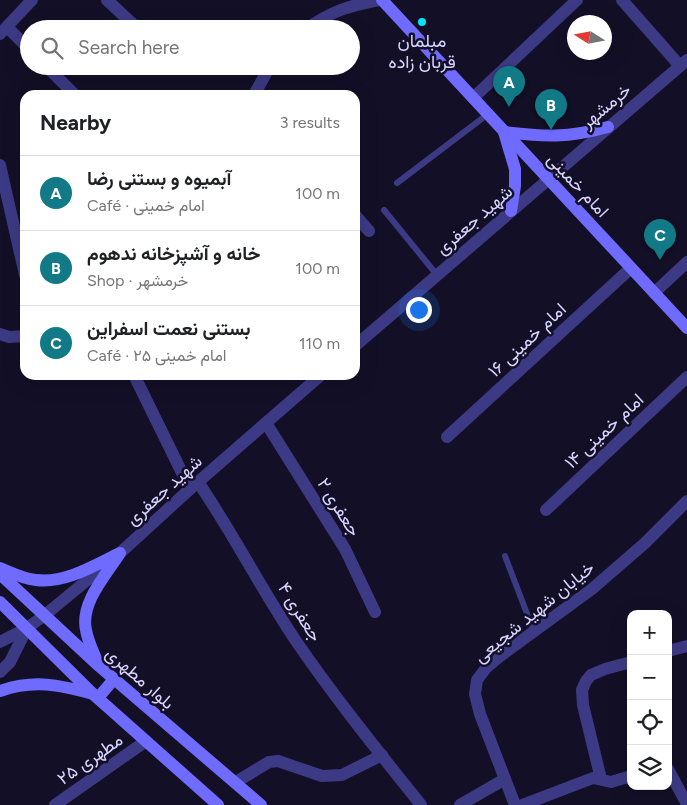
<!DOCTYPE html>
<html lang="en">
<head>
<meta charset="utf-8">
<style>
	:root { --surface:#fff; --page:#f2f2f2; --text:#202124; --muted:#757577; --line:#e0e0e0; --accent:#127987 }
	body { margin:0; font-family:Figtree,Vazirmatn,sans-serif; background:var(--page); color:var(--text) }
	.controls { position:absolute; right:15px; bottom:15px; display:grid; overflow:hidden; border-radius:10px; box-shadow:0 5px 20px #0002 }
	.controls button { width:45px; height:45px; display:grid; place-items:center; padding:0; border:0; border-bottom:1px solid var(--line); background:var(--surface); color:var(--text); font:25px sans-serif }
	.compass { position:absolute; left:567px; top:15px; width:45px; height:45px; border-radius:50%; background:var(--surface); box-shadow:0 5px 20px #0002; rotate:281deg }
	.you { position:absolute; left:418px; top:309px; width:18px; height:18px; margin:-12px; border:4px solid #fff; border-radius:50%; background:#1a73e8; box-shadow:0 0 0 8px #1a73e833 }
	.badge { display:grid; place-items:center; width:32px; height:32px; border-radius:50%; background:var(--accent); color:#fff; font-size:16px; font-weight:700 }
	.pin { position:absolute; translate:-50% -41px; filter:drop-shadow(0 1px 2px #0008) }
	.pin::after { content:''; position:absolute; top:26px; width:18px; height:15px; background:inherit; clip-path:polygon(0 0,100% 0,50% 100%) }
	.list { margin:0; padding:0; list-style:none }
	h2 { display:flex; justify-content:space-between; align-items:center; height:65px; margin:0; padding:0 20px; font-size:21px }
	h2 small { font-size:16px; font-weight:400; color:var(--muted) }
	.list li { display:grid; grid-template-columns:32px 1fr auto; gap:15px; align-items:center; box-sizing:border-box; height:75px; padding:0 20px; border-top:1px solid var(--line) }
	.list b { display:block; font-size:19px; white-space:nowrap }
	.list p { margin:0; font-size:16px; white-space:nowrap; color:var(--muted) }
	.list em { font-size:16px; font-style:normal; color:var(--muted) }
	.icon { flex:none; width:28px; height:28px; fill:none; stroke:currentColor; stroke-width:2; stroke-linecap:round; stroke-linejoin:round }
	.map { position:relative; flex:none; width:687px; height:805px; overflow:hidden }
	.search { position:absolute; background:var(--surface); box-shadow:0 5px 20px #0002; left:20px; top:20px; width:340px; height:55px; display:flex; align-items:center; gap:12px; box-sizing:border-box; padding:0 18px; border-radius:28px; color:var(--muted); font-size:19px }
	.panel { position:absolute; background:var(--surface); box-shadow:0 5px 20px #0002; left:20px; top:90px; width:340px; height:290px; border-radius:15px }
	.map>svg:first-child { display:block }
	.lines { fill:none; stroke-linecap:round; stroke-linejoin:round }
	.service { stroke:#3d3a85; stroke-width:6 }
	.minor { stroke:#3d3a85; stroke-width:12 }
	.tertiary { stroke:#3d3a85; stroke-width:12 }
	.secondary { stroke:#6f6bff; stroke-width:12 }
	.poi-dot { fill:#00e5ff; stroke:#130f26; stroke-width:2 }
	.labels { text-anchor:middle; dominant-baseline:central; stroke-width:5; stroke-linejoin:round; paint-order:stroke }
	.poi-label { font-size:18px; fill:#d9d4ff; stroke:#130f26 }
	.street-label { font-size:18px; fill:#d9d4ff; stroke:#130f26 }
</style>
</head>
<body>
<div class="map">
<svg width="687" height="805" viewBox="0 0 687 805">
	<rect width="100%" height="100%" fill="#130f26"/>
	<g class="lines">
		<g class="service">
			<path d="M397,183L488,114"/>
			<path d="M384,210L437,275"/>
			<path d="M505,556L534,632"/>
		</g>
		<g class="minor">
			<path d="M107,0L138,29"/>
			<path d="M622,0L680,66"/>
			<path d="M7,27L29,49"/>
			<path d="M306,29C332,11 348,6 379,0"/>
			<path d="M0,34L32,0"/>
			<path d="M46,66L75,95"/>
			<path d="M254,95L270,66"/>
			<path d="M473,98L577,0"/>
			<path d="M0,165L25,275"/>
			<path d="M355,215L369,231"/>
			<path d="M654,293L687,262"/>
			<path d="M0,334L9,337L25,336"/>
			<path d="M134,375L190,489"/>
			<path d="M266,423L345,549L375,612"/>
			<path d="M447,437L631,268"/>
			<path d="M198,482C233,533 261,589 296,641C335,698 378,751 421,805"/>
			<path d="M546,510L687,377"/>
			<path d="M668,651L687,646"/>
			<path d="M668,769L687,804"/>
			<path d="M601,779L583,705L582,690L586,681L591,675L605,669L631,662"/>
			<path d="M236,782L269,762L278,761L322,776L342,775L382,755"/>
			<path d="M55,805L146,741"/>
			<path d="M460,805L505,779"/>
			<path d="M515,805L480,714L475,694L477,680L486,668L499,657L592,589L645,543L687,501"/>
			<path d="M522,805L593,778L611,782L631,776"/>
		</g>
		<g class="tertiary">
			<path d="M355,346L687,60"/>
			<path d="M0,642L27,628L45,615L120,553L190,489L321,375"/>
			<path d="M0,672L10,662L27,628"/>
		</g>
		<g class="secondary">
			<path d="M382,0L687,328"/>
			<path d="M511,211L515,186V169L504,132C545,137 568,138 608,127"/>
			<path d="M0,568C12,573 23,579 36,580C65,584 95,565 120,553C106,575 80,603 86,630C88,642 94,653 98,664"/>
			<path d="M0,574L99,666L261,805"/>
			<path d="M0,602L93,694L218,805"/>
			<path d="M0,691C35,679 59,685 93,694"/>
			<path d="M98,698L114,679"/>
		</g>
	</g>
	<circle class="poi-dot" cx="422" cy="22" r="5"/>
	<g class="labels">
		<g class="poi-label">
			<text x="422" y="41">مبلمان<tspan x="422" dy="21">قربان زاده</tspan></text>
		</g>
		<g class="street-label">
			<text transform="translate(606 106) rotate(-40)">خرمشهر</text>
			<text transform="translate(578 185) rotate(47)">امام خمینی</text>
			<text transform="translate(474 220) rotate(-41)">شهید جعفری</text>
			<text transform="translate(527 340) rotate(-43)">امام خمینی ۱۶</text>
			<text transform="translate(604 431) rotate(-43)">امام خمینی ۱۴</text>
			<text transform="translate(164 490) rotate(-42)">شهید جعفری</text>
			<text transform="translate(339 507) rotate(58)">جعفری ۲</text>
			<text transform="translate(300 612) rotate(58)">جعفری ۴</text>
			<text transform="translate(534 612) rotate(-39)">خیابان شهید شجیعی</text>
			<text transform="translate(140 678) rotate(41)">بلوار مطهری</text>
			<text transform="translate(90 759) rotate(-35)">مطهری ۲۵</text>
		</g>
	</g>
</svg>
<div class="controls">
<button>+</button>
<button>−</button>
<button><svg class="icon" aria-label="locate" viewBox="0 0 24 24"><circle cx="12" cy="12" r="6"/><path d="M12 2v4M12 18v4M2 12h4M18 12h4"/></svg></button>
<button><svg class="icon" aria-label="layers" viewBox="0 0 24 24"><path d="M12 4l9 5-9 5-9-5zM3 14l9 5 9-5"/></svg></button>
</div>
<svg class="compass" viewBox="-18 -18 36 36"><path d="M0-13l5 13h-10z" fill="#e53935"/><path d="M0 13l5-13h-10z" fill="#757577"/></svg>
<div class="you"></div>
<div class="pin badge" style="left:509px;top:107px">A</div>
<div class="pin badge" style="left:551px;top:130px">B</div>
<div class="pin badge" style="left:660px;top:260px">C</div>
<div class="search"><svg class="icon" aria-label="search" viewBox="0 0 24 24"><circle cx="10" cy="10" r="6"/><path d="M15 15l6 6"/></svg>Search here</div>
<section class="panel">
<h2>Nearby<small>3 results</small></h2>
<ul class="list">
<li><span class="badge">A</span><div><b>آبمیوه و بستنی رضا</b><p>Café · امام خمینی</p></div><em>100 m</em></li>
<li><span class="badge">B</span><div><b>خانه و آشپزخانه ندهوم</b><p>Shop · خرمشهر</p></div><em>100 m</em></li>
<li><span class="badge">C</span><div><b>بستنی نعمت اسفراین</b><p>Café · امام خمینی ۲۵</p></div><em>110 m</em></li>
</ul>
</section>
</div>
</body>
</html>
